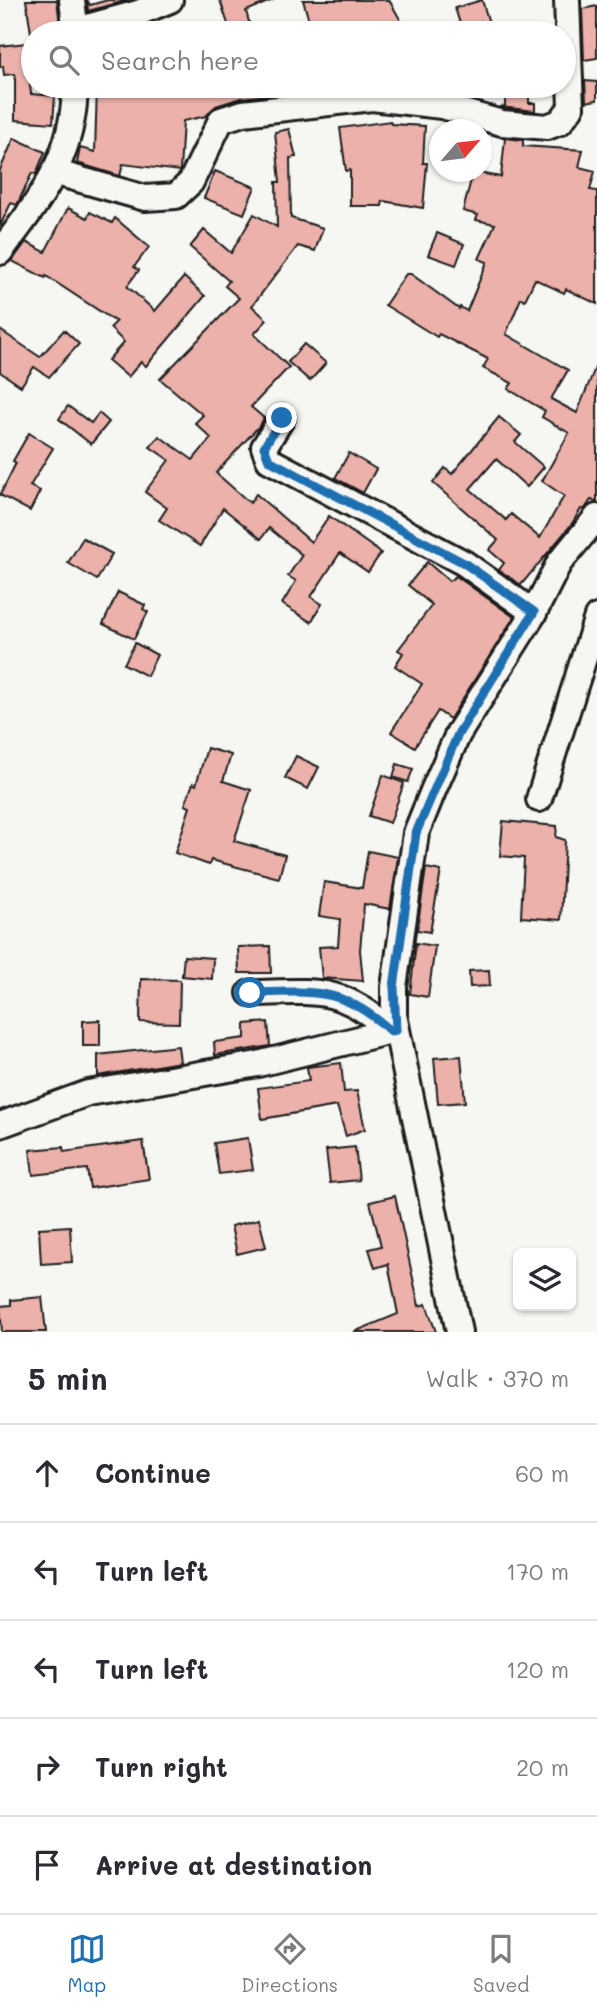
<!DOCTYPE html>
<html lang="en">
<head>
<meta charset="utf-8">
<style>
	:root { --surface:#fff; --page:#f7f7f7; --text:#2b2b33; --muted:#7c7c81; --line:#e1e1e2; --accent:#1f6fb2 }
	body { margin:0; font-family:Mali,sans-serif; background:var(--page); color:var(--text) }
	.controls { position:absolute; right:21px; bottom:21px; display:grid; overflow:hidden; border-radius:10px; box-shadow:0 2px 5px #0004 }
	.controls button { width:63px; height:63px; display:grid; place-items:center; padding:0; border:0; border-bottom:2px solid var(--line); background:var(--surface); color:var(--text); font:35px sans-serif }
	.compass { position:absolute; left:429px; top:119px; width:63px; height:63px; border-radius:50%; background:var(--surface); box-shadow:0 2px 5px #0004; rotate:62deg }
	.stop { position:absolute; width:21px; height:21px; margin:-16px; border:5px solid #1f6fb2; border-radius:50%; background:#fff }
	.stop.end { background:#1f6fb2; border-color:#fff; box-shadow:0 2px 7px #0008 }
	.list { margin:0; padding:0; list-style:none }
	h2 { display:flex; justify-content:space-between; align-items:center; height:91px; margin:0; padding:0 28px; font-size:30px }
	h2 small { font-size:23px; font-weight:400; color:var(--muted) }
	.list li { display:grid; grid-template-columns:46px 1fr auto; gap:21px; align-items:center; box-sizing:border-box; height:98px; padding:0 28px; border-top:2px solid var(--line) }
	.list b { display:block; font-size:26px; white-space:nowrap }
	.list em { font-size:23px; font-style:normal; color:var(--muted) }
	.icon { flex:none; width:38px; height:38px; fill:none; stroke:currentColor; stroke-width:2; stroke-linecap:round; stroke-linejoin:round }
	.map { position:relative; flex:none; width:597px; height:1332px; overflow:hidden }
	.search { position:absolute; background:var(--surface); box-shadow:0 2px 5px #0004; left:21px; right:21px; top:21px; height:77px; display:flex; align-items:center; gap:18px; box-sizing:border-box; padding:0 24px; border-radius:38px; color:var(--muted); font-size:26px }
	.sheet { height:581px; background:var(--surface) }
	nav { display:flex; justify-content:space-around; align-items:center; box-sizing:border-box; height:98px; border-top:2px solid var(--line); background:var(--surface); font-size:19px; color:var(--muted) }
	nav a { display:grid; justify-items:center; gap:4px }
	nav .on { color:var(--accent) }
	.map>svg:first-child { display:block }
	.building { fill:#ebb1aa; stroke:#1c1c1c; stroke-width:2 }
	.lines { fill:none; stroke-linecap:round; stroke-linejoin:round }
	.minor-casing { stroke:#1c1c1c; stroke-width:30 }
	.minor { stroke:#f6f6f2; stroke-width:24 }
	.route { stroke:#1f6fb2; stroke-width:9 }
</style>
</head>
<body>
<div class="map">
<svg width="597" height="1332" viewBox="0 0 597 1332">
	<rect width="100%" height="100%" fill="#f6f6f2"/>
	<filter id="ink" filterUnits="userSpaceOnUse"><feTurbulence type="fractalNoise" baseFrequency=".0143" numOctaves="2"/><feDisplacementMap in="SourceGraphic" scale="14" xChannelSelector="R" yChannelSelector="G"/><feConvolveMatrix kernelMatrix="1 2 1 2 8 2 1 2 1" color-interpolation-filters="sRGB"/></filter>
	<g filter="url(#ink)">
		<g class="building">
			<path d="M26,0H57L61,33H31Z"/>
			<path d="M87,0L90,5L108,0H129L88,11Z"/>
			<path d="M220,0H273L246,11L252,33H231Z"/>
			<path d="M303,0H389L408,33H317L314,23L310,24Z"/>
			<path d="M482,0L492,33H463L455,8Z"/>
			<path d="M597,6V58L584,60L582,9Z"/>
			<path d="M26,43L31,94L55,96L53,123L15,120V74L4,75L3,66L0,67V46Z"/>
			<path d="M585,81L597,82V100L586,102Z"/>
			<path d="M97,86L118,88L349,86L241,98L216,106L206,116L183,121L180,171L123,164L120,176L77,163L80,148L95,152Z"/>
			<path d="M505,89H529V103H535V111L500,107L505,106Z"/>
			<path d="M390,121L391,124L425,126L423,163H427L423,208L383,201L382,206H350V170L346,171L340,128Z"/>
			<path d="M289,129L296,157L290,158L291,218L323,228L315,251L298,246L252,306L267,320L254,334L289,367L251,407L264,418L261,424L216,473L250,503L256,494L311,542L329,516L381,553L368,572L340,553L311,597L322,604L311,622L282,604L296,581L288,576L302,555L269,528L261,539L223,508L200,546L159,520L167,508L145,492L169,460L150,447L159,436L193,460L211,438L195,423L203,415L160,379L239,298L225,286L229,281L190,247L204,230L231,253L254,214L277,227L276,182H280L275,132Z"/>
			<path d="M14,138L45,152L36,174L32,173L17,205L11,203L0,226V170Z"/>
			<path d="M505,138L523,140V146L583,150L579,167L595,171L590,190L597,191V304L566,289L564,293L535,279L525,300L521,298L506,334L568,370L551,399L577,413L597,363V502L591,500L584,510L581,509L571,525L521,585L499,570L504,563L489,550L498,540L433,483L445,468L452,474L499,417L521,435L515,442L544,467L527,487L496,459L470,489L506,520L511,514L540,538L564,496L542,481L569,433L542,417L545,411L508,389L512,383L483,368L488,359L439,334L437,337L385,305L406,274H411L459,309L460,307L467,311L487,262L479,259L495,224L476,220L478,215L463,211L473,172L501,177Z"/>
			<path d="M215,171L255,187L244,214L204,198Z"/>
			<path d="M68,208L87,218L90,212L112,223L115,218L149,247L134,267L139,270L127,286L155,311L184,277L205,296L146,366L141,362L128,377L108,360L124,342L110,328L116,322L46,276L45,278L12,261L26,242L45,252Z"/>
			<path d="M437,233L464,244L456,265L428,255Z"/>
			<path d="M0,330L40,357L64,330L79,344L49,377L34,367L21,386L0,372Z"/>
			<path d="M304,344L326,363L310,381L288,362Z"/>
			<path d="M68,406L91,423L99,413L109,422L91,444L59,419Z"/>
			<path d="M29,433L53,448L30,486L40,491L30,511L0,495L16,463L13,461Z"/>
			<path d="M349,453L376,469L363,493L335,478Z"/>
			<path d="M83,538L112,554L97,580L68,563Z"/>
			<path d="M427,562L449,581L456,576L514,617L450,719L438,711L415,747L391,732L422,684L395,666L403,653L398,650L432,605L408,585Z"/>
			<path d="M118,592L145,605L143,609L148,612L134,639L103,624Z"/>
			<path d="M135,643L157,655L147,676L124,664Z"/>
			<path d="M207,748L231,755L223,781L251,790L234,841L285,855L279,878L211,860L209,865L175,853L190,807L185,805L193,783L196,785Z"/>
			<path d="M296,756L319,767L308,789L285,778Z"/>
			<path d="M397,764L413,769L408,782L393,777Z"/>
			<path d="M383,775L404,783L390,823L369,816Z"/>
			<path d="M503,821L557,826L556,837L565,840L561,920L521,917L524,858L500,856Z"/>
			<path d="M368,851L398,857L390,909L364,904L360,950L363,981L322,978L319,947L338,946L340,919L319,916L324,882L362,888Z"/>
			<path d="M426,868L441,871L430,932L417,930Z"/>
			<path d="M416,943L435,946L428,997L410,994Z"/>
			<path d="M270,946L271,973H239L238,947Z"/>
			<path d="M184,956L213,958L212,979L182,976Z"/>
			<path d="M489,970L490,986L470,987L469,971Z"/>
			<path d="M141,979L180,980L179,1023L140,1022Z"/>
			<path d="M100,1020V1046H83V1021Z"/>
			<path d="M268,1022L270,1046L215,1055L214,1042L245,1038V1024Z"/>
			<path d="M178,1046L180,1062L98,1076V1055Z"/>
			<path d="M461,1056L465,1102L438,1104L434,1058Z"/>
			<path d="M341,1063L344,1092L357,1091L365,1129L346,1136L337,1106L262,1119L258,1088L309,1081L307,1067Z"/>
			<path d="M248,1138L253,1170L219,1174L214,1143Z"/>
			<path d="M143,1141L149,1179L90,1188L87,1169L33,1175L30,1150L63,1147L64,1152Z"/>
			<path d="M355,1147L359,1180L330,1183L326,1150Z"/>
			<path d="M395,1196L419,1306L426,1304L436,1332H354L398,1314L388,1264L375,1268L369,1249L381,1246L370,1202Z"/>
			<path d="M259,1219L266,1247L237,1254L231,1226Z"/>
			<path d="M70,1226L72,1262L41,1264L39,1228Z"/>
			<path d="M42,1297L46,1332H2L0,1306L11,1305V1300Z"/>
		</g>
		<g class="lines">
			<g class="minor-casing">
				<g id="minor">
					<path d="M72,0L76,33"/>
					<path d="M76,30L138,13L170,0"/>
					<path d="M57,173L145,198L176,196L191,182L221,120L243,113L372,98L442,106L502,123L547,127L560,122L571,108L567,0"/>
					<path d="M0,252C41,198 74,157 75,86"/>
					<path d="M282,418L264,447L269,460L464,563L534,613"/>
					<path d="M539,799L597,617"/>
					<path d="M250,993C314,992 339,984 391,1031"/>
					<path d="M0,1125L88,1093L258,1064L395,1030"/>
					<path d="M459,1332L394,1015V987L416,833L433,791L458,734L534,613L559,563L597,517"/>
				</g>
			</g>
			<use href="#minor" class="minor"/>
		</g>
	</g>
	<g class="lines" filter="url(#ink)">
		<path class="route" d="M250,993C314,992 339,985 391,1031L396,1030L394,987L416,833L458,734L534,612L464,563L269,460L264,447L282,418"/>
	</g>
</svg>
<div class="controls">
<button><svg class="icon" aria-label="layers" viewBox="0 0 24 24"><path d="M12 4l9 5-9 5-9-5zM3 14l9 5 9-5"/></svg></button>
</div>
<svg class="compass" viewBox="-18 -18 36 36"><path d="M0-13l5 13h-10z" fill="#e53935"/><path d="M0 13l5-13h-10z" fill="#7c7c81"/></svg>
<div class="stop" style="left:250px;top:993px"></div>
<div class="stop end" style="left:282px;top:418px"></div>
<div class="search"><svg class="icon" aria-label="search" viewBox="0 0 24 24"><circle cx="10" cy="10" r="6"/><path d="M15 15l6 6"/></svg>Search here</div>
</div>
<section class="sheet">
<h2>5 min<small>Walk · 370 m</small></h2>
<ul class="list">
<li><svg class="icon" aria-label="ahead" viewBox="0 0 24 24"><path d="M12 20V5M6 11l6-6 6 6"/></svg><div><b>Continue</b></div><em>60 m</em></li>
<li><svg class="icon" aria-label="left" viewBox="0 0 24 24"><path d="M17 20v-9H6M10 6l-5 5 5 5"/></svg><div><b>Turn left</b></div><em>170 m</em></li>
<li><svg class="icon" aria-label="left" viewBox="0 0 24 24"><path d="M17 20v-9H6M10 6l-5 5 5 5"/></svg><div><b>Turn left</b></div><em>120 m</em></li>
<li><svg class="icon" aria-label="right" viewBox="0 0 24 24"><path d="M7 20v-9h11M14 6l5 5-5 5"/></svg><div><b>Turn right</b></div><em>20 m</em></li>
<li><svg class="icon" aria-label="arrive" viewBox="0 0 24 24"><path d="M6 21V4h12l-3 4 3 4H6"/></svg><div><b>Arrive at destination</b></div></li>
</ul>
</section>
<nav>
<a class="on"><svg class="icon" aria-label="map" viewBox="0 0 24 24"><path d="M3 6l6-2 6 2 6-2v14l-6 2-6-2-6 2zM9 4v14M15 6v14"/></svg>Map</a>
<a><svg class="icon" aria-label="directions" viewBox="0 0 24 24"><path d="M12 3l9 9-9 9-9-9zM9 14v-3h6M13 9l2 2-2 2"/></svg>Directions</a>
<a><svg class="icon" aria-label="saved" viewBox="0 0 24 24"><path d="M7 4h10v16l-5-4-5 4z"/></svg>Saved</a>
</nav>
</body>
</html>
